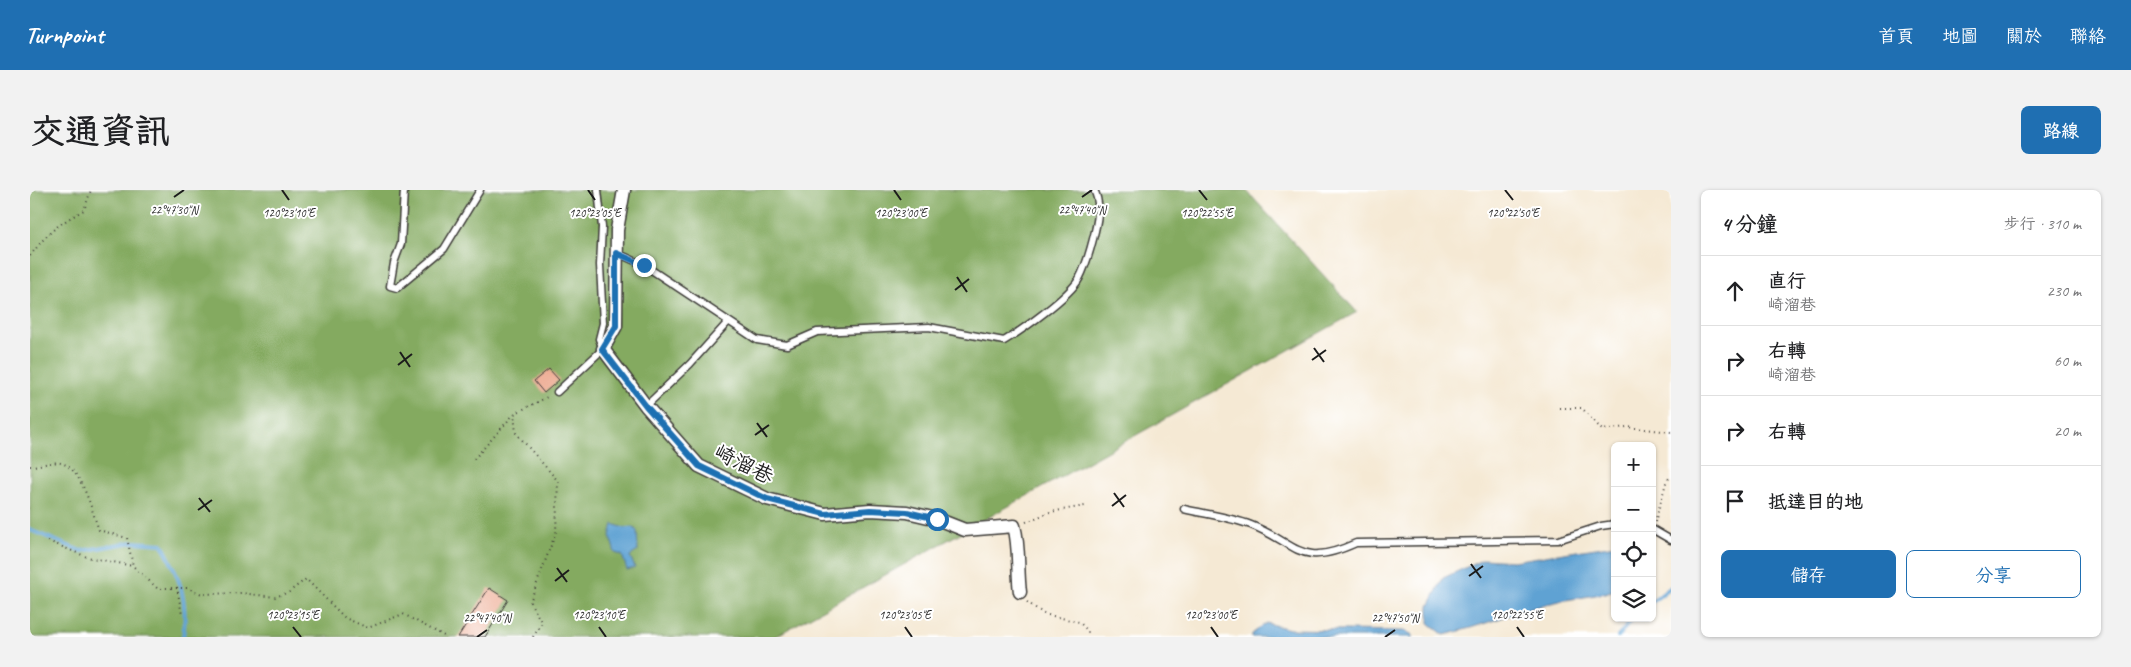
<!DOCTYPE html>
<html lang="zh-TW">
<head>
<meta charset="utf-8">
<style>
	:root { --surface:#fff; --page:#f2f2f2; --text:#202124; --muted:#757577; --line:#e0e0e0; --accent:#1f6fb2 }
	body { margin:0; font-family:Caveat,"LXGW WenKai TC",sans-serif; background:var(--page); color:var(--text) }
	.controls { position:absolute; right:15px; bottom:15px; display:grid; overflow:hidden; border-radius:8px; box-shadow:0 1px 4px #0004 }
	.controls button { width:45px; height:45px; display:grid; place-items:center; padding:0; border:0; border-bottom:1px solid var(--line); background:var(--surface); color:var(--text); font:25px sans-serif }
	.stop { position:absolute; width:15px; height:15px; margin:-11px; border:4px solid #1f6fb2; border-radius:50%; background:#fff }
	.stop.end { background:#1f6fb2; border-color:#fff; box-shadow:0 1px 5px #0008 }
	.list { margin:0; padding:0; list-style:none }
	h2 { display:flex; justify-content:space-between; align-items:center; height:65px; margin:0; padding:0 20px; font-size:21px }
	h2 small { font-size:16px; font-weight:400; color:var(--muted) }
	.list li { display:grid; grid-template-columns:32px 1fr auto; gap:15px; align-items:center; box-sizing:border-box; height:70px; padding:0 20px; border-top:1px solid var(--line) }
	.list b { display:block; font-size:19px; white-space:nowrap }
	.list p { margin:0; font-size:16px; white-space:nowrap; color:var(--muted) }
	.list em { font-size:16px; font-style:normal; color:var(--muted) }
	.actions { display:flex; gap:10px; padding:15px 20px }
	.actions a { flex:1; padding:11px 0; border:1px solid var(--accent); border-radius:8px; text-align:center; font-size:18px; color:var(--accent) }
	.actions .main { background:var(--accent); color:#fff }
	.icon { flex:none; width:28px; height:28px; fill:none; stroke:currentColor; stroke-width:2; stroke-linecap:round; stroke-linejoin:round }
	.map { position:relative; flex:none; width:1641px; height:447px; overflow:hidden; border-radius:8px }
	header { display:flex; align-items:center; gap:30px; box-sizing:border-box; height:70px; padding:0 25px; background:var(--accent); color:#fff }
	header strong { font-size:24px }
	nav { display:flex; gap:28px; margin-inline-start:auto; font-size:18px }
	.intro { display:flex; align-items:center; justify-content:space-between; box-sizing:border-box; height:120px; padding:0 30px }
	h1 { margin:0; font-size:35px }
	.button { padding:12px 22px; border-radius:8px; background:var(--accent); color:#fff; font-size:18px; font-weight:700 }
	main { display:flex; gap:30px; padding:0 30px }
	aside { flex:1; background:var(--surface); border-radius:8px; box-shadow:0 1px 4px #0004 }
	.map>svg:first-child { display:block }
	.forest { fill:#84aa60; stroke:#50633e }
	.water { fill:#5fa2d3; stroke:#3e5f78 }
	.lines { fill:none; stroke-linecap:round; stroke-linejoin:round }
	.stream { stroke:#5fa2d3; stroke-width:4 }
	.building { fill:#eda990 }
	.lane-casing { stroke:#3d3b38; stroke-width:9 }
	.street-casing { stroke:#3d3b38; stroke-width:15 }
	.path { stroke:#3d3b38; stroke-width:2; stroke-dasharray:1 4; stroke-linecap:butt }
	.lane { stroke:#fff; stroke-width:6 }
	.street { stroke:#fff; stroke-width:12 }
	.route { stroke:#1f6fb2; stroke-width:6 }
	.ticks { fill:none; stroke:#1c1c1c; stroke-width:2 }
	.labels { text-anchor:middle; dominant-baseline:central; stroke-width:4; stroke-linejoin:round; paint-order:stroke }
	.street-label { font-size:21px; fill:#1c1c1c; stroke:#fff }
	.ticks-label { font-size:12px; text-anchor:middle; fill:#1c1c1c; stroke:#fff; stroke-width:4; stroke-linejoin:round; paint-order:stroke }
</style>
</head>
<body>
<header>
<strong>Turnpoint</strong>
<nav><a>首頁</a><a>地圖</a><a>關於</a><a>聯絡</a></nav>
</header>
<div class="intro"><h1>交通資訊</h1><a class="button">路線</a></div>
<main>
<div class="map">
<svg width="1641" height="447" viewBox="0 0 1641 447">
	<rect width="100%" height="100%" fill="#fff"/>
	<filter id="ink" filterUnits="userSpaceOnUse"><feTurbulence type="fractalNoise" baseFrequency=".02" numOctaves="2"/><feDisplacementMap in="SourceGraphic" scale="10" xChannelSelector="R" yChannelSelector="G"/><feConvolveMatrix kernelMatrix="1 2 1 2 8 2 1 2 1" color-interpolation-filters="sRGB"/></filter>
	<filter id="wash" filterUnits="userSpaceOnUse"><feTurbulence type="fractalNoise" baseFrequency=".0096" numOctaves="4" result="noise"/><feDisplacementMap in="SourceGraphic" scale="20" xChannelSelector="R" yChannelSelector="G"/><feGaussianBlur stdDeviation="1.12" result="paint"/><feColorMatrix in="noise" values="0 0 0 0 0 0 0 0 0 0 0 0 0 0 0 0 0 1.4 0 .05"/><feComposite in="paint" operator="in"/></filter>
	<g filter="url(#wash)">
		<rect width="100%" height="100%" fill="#f5e9d4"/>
		<path class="forest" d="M0,0H1216L1327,122L744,447H0Z"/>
		<g class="water">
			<path d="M583,334L594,338L603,337L607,341L608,361L600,366L605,378L597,380L592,365L585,363L580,346Z"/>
			<path d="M1585,355V400C1564,407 1542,408 1521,413C1484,422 1450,437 1414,445L1399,433V416L1413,388L1454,369L1483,371Z"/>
			<path d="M1236,433L1260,439L1375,441L1383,445V447H1222V444Z"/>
		</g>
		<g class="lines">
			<g class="stream">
				<path d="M0,340L51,361L103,352L132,354C149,386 159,410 153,447"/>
				<path d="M1622,412L1641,397"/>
				<path d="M1588,447L1603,428"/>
			</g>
		</g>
		<g id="blocks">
			<g class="building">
				<path d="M519,179L529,190L514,203L504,191Z"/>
				<path d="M459,398L478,410L455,447H428Z"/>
			</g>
		</g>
	</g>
	<g filter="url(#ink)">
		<use href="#blocks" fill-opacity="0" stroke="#3d3b38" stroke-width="1"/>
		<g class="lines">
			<g class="lane-casing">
				<g id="lane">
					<path d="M374,0L371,54L364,73L360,96L367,98L414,59L450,0"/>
					<path d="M587,63L614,75L727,150L757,155L787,142L899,137L974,151C992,140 1039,107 1049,89C1057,74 1061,58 1065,41C1068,28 1071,13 1064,0"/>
					<path d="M527,202L573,159L569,149L573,133L570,75L572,37L568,0"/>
					<path d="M616,216L660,174L698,132"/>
					<path d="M1154,319C1175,324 1200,327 1221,335C1269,354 1269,379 1326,353L1528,350L1571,336L1585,334"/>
					<path d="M1622,339L1641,350"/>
				</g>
			</g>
			<g class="street-casing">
				<path id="street" d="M594,0L587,40L586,136L573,159L616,216L669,276L737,309L795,324L840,320L877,322L907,329L935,340L984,336C990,357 987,380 990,402"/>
			</g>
			<g class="path">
				<path d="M0,66C19,41 27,35 54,20L61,0"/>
				<path d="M1530,218H1552L1572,240L1597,237L1641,242"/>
				<path d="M444,269L484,224"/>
				<path d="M0,276C10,276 22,271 31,273C52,278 62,322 69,340L97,348L103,376L127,398H158L172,404L211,403L245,407L259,402L276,389L315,428L338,438L373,424L416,447"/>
				<path d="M996,332L1020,322L1055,316"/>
				<path d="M1625,332L1636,293L1641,285"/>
				<path d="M18,351L57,367L103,376"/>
				<path d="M147,397L152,425"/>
				<path d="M997,412L1014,424L1049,432L1058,441V447"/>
				<path d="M503,447L512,433L500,412L526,342L528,291L486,243L484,224L519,206"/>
			</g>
			<use href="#lane" class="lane"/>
			<use href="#street" class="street"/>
		</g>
	</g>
	<g class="lines" filter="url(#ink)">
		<path class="route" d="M614,75L586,63V136L572,159L616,216L669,276L737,309L795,324L840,320L877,322L907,329"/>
	</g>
	<path class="ticks" d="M252,0L259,10M558,0L565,10M864,0L871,10M1169,0L1177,10M1475,0L1483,10M144,7L154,0M1052,7L1062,0M927,87L937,102M925,100L939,89M1284,158L1294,172M370,162L380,177M1282,170L1296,160M368,175L382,164M727,233L737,247M725,245L739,235M1084,303L1094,317M169,308L180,322M1082,316L1096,305M168,320L182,310M1441,374L1451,388M527,378L537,392M1439,386L1453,376M525,391L539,380M263,437L271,447M569,437L576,447M875,437L882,447M1181,437L1188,447M1487,437L1494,447M447,447L457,440M1355,447L1365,440"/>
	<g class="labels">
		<g class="street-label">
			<text transform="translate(714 274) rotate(26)">崎溜巷</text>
		</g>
	</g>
	<g class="ticks-label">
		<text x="144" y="24">22°47'30"N</text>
		<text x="1052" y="24">22°47'40"N</text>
		<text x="259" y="27">120°23'10"E</text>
		<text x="565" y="27">120°23'05"E</text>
		<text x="871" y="27">120°23'00"E</text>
		<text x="1177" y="27">120°22'55"E</text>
		<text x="1483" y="27">120°22'50"E</text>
		<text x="263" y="429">120°23'15"E</text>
		<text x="569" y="429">120°23'10"E</text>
		<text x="875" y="429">120°23'05"E</text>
		<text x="1181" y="429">120°23'00"E</text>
		<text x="1487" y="429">120°22'55"E</text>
		<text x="457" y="432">22°47'40"N</text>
		<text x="1365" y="432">22°47'50"N</text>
	</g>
</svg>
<div class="controls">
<button>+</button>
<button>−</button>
<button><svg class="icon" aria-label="locate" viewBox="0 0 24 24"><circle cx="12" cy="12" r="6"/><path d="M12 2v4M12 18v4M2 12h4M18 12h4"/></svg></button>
<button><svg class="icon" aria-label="layers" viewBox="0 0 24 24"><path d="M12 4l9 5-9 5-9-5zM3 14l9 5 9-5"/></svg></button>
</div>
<div class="stop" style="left:907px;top:329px"></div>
<div class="stop end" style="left:614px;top:75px"></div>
</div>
<aside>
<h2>4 分鐘<small>步行 · 310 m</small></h2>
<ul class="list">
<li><svg class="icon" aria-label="ahead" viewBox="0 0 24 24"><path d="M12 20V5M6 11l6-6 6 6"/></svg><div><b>直行</b><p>崎溜巷</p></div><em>230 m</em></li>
<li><svg class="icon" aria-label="right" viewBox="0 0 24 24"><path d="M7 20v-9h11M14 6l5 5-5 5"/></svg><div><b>右轉</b><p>崎溜巷</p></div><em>60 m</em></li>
<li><svg class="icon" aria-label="right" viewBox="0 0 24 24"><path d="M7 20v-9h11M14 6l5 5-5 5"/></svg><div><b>右轉</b></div><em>20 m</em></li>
<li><svg class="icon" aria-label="arrive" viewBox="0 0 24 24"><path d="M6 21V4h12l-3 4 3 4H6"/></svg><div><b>抵達目的地</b></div></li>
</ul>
<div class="actions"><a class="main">儲存</a><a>分享</a></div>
</aside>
</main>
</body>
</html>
